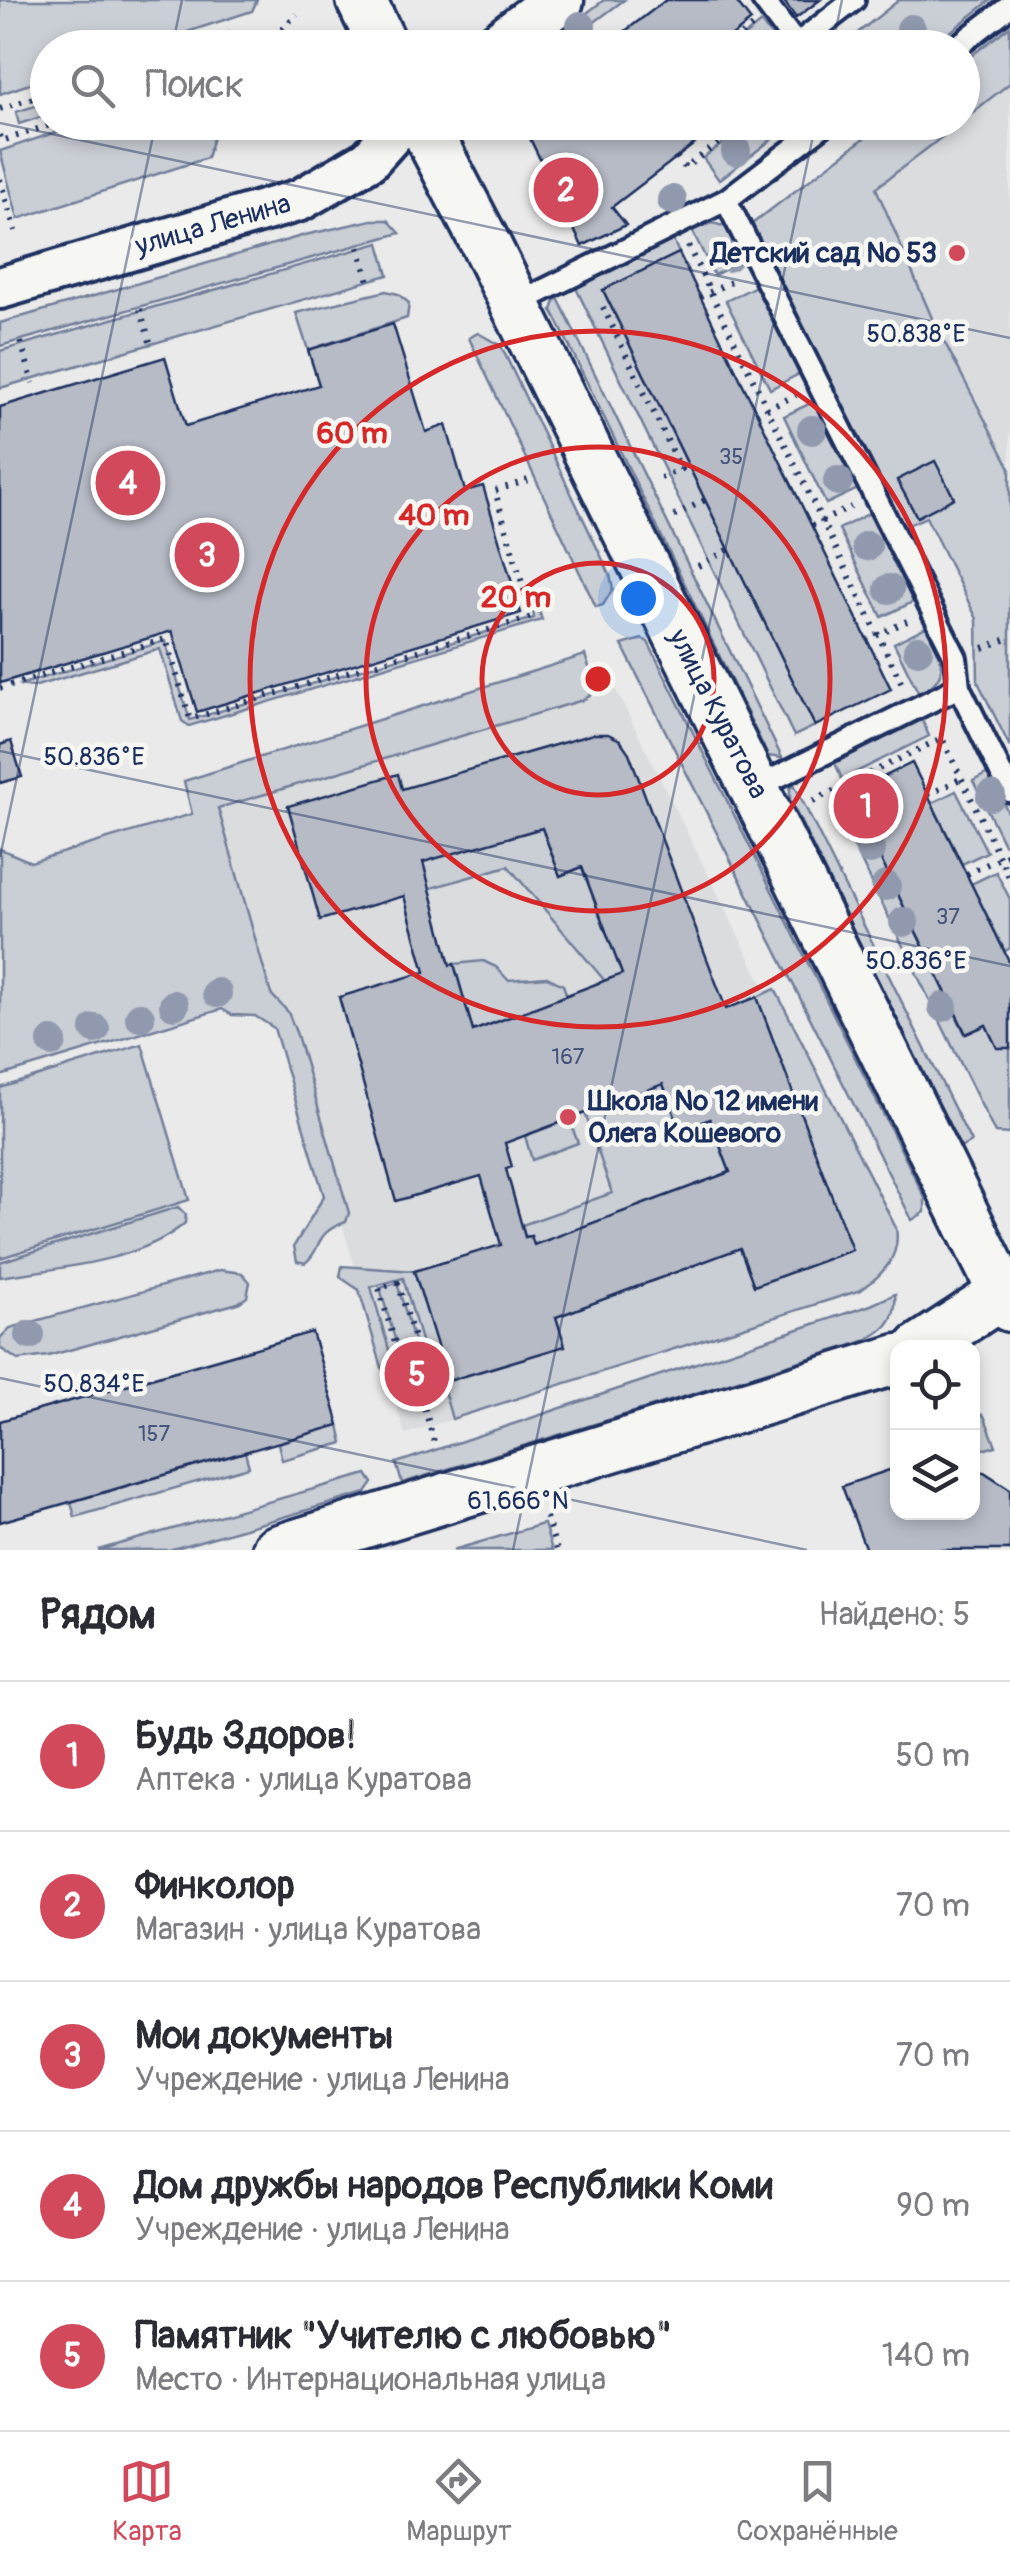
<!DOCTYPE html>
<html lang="ru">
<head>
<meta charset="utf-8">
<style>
	:root { --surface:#fff; --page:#f2f2f3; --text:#2b2b33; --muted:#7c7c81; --line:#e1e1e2; --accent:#d1495b }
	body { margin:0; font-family:Pangolin,sans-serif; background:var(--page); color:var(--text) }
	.controls { position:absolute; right:30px; bottom:30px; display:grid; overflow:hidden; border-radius:20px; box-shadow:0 5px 15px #0003 }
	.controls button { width:90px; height:90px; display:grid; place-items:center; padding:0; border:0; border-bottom:2px solid var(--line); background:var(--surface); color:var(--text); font:50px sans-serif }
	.you { position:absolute; left:638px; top:598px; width:35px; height:35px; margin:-25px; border:8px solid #fff; border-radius:50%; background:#1a73e8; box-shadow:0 0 0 15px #1a73e833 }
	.badge { display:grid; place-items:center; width:65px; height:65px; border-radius:50%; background:var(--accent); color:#fff; font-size:32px; font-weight:700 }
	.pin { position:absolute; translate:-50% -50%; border:5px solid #fff; box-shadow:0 2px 10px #0006 }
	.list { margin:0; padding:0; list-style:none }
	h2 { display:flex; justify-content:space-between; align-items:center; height:130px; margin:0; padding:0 40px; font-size:42px }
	h2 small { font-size:32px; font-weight:400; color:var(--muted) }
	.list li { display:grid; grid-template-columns:65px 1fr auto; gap:30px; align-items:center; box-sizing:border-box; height:150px; padding:0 40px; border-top:2px solid var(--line) }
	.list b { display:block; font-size:38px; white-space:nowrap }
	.list p { margin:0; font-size:32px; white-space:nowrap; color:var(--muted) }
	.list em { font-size:32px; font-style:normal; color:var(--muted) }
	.icon { flex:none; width:55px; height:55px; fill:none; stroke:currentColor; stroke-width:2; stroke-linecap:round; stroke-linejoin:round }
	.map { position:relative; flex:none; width:1010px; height:1550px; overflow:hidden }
	.search { position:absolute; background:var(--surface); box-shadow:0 5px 15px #0003; left:30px; right:30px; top:30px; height:110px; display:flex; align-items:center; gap:25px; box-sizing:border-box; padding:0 35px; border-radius:55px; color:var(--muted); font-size:38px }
	.sheet { height:880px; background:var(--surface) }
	nav { display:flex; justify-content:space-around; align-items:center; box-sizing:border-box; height:140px; border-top:2px solid var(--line); background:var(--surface); font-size:28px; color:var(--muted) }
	nav a { display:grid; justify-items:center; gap:5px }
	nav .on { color:var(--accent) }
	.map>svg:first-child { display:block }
	.built { fill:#dadcde }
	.green { fill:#caced5; stroke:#727e9a; stroke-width:2.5 }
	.building { fill:#b6bbc6; stroke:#1b2f5e; stroke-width:2.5; fill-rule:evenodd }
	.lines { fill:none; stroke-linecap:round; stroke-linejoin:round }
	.service-casing { stroke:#1b2f5e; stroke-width:28 }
	.minor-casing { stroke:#1b2f5e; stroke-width:48 }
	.tertiary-casing { stroke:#1b2f5e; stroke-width:55 }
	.path { stroke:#1b2f5e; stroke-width:6; stroke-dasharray:2.5 8; stroke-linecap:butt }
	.service { stroke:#f6f6f2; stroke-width:20 }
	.minor { stroke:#f6f6f2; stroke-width:40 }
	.tertiary { stroke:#f6f6f2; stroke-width:48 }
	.tree { fill:#9099ad }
	.ticks { fill:none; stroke:#1b2f5e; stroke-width:2.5; stroke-opacity:0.45 }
	.ring { fill:none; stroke:#d62828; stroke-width:5 }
	.poi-dot { fill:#d1495b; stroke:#f6f6f2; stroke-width:4 }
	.labels { text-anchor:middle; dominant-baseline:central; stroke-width:9; stroke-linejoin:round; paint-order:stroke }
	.number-label { font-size:22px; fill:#425278 }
	.street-label { font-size:28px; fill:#1b2f5e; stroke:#f6f6f2 }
	.poi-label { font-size:28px; font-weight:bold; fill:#1b2f5e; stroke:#f6f6f2; text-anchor:end }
	.ticks-label { font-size:25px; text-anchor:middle; fill:#1b2f5e; stroke:#f6f6f2; stroke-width:9; stroke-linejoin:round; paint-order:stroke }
	.centre { fill:#d62828; stroke:#f6f6f2; stroke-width:5 }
	.ring-label { font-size:30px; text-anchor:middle; font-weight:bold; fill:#d62828; stroke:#f6f6f2; stroke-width:9; stroke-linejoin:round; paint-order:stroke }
</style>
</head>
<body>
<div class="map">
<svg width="1010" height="1550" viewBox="0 0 1010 1550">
	<rect width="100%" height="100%" fill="#e9eae9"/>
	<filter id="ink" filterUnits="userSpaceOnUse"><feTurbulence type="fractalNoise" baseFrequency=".01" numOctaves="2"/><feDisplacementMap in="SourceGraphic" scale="20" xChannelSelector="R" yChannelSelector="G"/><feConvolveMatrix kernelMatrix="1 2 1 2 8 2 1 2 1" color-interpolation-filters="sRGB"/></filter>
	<g filter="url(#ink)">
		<g class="built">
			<path d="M1010,83V468L932,318L876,188Z"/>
			<path d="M616,690L890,1240L861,1290L405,1434L217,807Z"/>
		</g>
		<g class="green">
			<path d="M0,0H257L252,11L141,47L48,48L47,78L0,94Z"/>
			<path d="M604,0H624L561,47H550L547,43Z"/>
			<path d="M899,0H991L931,47H840Z"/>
			<path d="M761,23L781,47H730Z"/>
			<path d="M1010,26V83L963,120V62Z"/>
			<path d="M47,102V115L19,124L16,112Z"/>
			<path d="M83,123V122L217,123L207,158L18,219L0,151Z"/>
			<path d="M751,123H793L719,180L703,158Z"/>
			<path d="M884,123H960L876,188L932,318L1010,468V747L978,682L977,619L926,517L901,528L751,230L752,224Z"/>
			<path d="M372,220H388L400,233L0,346V323L305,235Z"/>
			<path d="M712,223L728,227L745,260L714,275L692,230Z"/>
			<path d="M673,240L679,253L603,290L815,726L794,736L576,288Z"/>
			<path d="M379,243L388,275L0,388V351Z"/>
			<path d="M758,285L801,373L770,389L726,301Z"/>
			<path d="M386,291L398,294L409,303L407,318L308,350L296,313Z"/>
			<path d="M557,296L782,758L768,756L552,310Z"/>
			<path d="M478,333L501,346L610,575L613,589L603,605L596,607L469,338Z"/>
			<path d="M815,401L858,489L826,504L784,416Z"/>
			<path d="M870,513L913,602L882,617L839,529Z"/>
			<path d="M538,608L542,620L189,726L182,721L160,649L33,687L19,685L165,641L190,720L534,618L533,609Z"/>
			<path d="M926,627C941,657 954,675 919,694L894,643Z"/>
			<path d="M642,639L648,642L925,1198V1212L912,1220L622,645Z"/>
			<path d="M585,655L595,685V691L583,700L218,808L271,994L288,1012L297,1035L349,1213L346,1222C312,1233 323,1250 305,1263L297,1261L294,1246L324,1196L274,1028L255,1016L232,1015L222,1009L0,1076V849L31,862L192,814L184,781Z"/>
			<path d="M922,720L929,736L842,779L835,763Z"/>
			<path d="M988,773L1010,816V841L1004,844L973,781Z"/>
			<path d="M794,784L971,1142L960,1148L790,800V788Z"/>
			<path d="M956,791L987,852L962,864L932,803Z"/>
			<path d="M861,818L965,1034L986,1025L997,1047L1010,1048V1134L995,1133L844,826Z"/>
			<path d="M542,828L560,875L582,867L622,974L605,981L508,866L428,889L423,862Z"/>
			<path d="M996,872L1010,899V948L1005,951L971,884Z"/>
			<path d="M483,961L496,967L508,980L547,977L563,985L567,996L473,1031L454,964Z"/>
			<path d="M775,989L896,1228C901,1257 882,1275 861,1290L452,1419L442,1384L434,1386L403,1278L371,1287L402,1395L391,1398L359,1290L340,1277L342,1266L414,1271L449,1381L564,1346L556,1317L740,1248L755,1286L851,1250L757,997Z"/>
			<path d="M142,1044L189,1200L0,1258V1088Z"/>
			<path d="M663,1084L710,1119L730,1172L534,1245L531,1236L525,1237L522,1225L612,1193L585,1113Z"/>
			<path d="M569,1119L578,1143L532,1160L525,1136Z"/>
			<path d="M178,1207L186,1215L185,1223C141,1262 57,1268 0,1277V1262Z"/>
			<path d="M220,1270L242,1273L250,1282L247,1297L238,1303L48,1356L18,1360L0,1348V1338L10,1328Z"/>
			<path d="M397,1283L419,1358L402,1363L380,1288Z"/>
			<path d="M895,1294C898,1322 882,1333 859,1343L402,1483L396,1463L871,1305Z"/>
			<path d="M972,1410L984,1416L996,1446L986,1449L973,1446Z"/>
			<path d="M339,1425L343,1443L282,1460L278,1443Z"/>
			<path d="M245,1452L249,1467L75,1517L71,1502Z"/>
			<path d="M367,1474L373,1483L366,1493L169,1550H98Z"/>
			<path d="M544,1524L552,1550H453L543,1524Z"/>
		</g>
		<g class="building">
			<path d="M666,0H735L751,21L717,48H603Z"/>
			<path d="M783,0H820L796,18Z"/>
			<path d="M522,122H723L612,207L626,225L582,246Z"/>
			<path d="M679,253L891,689L815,726L603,290Z"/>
			<path d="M393,324L426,432L446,425L465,491L483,486L521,613L197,712L172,631L0,683V407L165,357L186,426L319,385L308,350Z"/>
			<path d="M935,461L954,498L917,517L897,480Z"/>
			<path d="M593,734H608L620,740L629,753L726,1009L757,997L852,1250L754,1286L740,1248L556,1317L565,1346L448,1381L414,1271L501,1245L481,1176L396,1201L339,997L425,972L404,896L320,920L288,806L398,774L402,789ZM542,828L560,876L582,867L622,974L473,1031L454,964L450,965L423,862ZM663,1084L680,1130L710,1119L730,1172L534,1245L531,1236L525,1237L506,1169L512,1167L505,1143Z"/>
			<path d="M11,741L22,777L0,783V745Z"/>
			<path d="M912,763L1010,963V1048H997L986,1025L966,1034L849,794Z"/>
			<path d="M312,1332L339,1425L0,1522V1421Z"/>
			<path d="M898,1467V1512H972V1470L984,1472L1010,1489V1550H866L842,1486Z"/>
		</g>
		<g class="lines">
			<g class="service-casing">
				<g id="service">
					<path d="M763,0L799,48"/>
					<path d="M797,44L854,0"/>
					<path d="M955,48L1010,6"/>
					<path d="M726,200L956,658L959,687L1010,791"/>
					<path d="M516,304L726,200L828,122"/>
					<path d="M755,788L959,687"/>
				</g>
			</g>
			<g class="minor-casing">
				<path id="minor" d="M0,288L300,200L369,160L403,122"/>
			</g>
			<g class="tertiary-casing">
				<g id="tertiary">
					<path d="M361,0L384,48"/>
					<path d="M496,48L559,0"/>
					<path d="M422,122L485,243L1010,1307"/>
					<path d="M920,1348L1010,1289"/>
					<path d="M277,1550L898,1359"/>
				</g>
			</g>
			<g class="path">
				<path d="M275,36L278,48"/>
				<path d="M189,48L230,34L233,48"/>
				<path d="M234,48L275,36L297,14"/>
				<path d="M725,48L752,27"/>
				<path d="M0,109L48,93"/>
				<path d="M0,135L2,141L59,122"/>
				<path d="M677,157L685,168L746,122"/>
				<path d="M0,179L15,231"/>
				<path d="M688,246L902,684"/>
				<path d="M359,247L370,285"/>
				<path d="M700,297L735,280"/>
				<path d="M603,307L681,469L656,480"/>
				<path d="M140,309L152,348"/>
				<path d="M21,342L33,383"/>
				<path d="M757,414L796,395"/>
				<path d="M674,516L705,500"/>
				<path d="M812,526L851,507"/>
				<path d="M698,566L730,549"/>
				<path d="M867,640L907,621"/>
				<path d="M983,648L1010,638"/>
				<path d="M0,688L166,639L190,719L532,617L495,491L528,480"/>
				<path d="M839,788L852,813L857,811"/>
				<path d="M928,795L962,778"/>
				<path d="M813,801L942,738L1010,879"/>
				<path d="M967,874L1010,853"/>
				<path d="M1010,962V961"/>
				<path d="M398,1283L425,1376L406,1381L379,1288Z"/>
				<path d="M416,1378L435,1445"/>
				<path d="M546,1517L557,1550"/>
			</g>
			<use href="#service" class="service"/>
			<use href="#minor" class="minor"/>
			<use href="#tertiary" class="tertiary"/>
		</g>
		<g class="tree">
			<circle cx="581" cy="26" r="15"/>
			<circle cx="911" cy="29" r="15"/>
			<circle cx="736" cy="151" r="15"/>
			<circle cx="672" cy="200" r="15"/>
			<circle cx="728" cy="257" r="15"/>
			<circle cx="812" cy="430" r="15"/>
			<circle cx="838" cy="481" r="15"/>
			<circle cx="867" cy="546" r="15"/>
			<circle cx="889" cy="589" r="15"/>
			<circle cx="918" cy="650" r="15"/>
			<circle cx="991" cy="796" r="15"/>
			<circle cx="870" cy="850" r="15"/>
			<circle cx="886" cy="886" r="15"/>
			<circle cx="904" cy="922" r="15"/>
			<circle cx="217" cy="993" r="15"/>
			<circle cx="174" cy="1005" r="15"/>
			<circle cx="943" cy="1007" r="15"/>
			<circle cx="140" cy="1017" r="15"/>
			<circle cx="95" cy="1029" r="15"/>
			<circle cx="52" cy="1042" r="15"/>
			<circle cx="30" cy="1335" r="15"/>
		</g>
	</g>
	<path class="ticks" d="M172,48L182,0M832,48L842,0M0,123L1010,338M0,751L1010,966M0,857L156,122M0,1378L807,1550M513,1550L816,122"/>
	<g class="ring">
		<circle cx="598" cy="679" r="116"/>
		<circle cx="598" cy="679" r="232"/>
		<circle cx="598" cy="679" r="348"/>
	</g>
	<g class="poi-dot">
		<circle cx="957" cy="253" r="10"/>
		<circle cx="568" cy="1117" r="10"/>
	</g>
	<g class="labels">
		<g class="number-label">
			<text x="731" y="457">35</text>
			<text x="948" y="917">37</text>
			<text x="568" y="1057">167</text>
			<text x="154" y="1434">157</text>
		</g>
		<g class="street-label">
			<text transform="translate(213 225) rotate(-16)">улица Ленина</text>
			<text transform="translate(718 714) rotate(63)">улица Куратова</text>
		</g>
		<g class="poi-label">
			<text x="937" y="253">Детский сад № 53</text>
			<text x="588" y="1101" text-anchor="start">Школа № 12 имени<tspan x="588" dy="32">Олега Кошевого</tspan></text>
		</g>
	</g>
	<g class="ticks-label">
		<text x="916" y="342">50.838°E</text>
		<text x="94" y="765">50.836°E</text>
		<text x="916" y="969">50.836°E</text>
		<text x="94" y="1392">50.834°E</text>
		<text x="518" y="1509">61.666°N</text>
	</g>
	<circle cx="598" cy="679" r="15" class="centre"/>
	<g class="ring-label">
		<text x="352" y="443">60 m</text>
		<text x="434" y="525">40 m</text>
		<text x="516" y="607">20 m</text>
	</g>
</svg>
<div class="controls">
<button><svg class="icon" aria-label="locate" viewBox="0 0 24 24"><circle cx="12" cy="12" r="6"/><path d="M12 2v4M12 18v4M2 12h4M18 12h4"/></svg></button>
<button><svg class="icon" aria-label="layers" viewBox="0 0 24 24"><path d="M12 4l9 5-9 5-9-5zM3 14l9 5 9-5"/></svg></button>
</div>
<div class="you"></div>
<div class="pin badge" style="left:866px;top:806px">1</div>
<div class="pin badge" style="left:566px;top:190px">2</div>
<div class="pin badge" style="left:207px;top:555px">3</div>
<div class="pin badge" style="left:128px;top:483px">4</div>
<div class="pin badge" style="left:417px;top:1374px">5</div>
<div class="search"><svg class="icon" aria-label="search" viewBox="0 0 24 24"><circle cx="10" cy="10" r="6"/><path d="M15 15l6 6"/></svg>Поиск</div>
</div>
<section class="sheet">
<h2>Рядом<small>Найдено: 5</small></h2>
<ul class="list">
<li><span class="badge">1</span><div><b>Будь Здоров!</b><p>Аптека · улица Куратова</p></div><em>50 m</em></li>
<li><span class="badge">2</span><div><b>Финколор</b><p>Магазин · улица Куратова</p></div><em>70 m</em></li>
<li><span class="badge">3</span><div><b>Мои документы</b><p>Учреждение · улица Ленина</p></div><em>70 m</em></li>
<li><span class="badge">4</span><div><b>Дом дружбы народов Республики Коми</b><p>Учреждение · улица Ленина</p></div><em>90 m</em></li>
<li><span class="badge">5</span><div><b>Памятник &quot;Учителю с любовью&quot;</b><p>Место · Интернациональная улица</p></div><em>140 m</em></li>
</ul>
</section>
<nav>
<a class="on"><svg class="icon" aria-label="map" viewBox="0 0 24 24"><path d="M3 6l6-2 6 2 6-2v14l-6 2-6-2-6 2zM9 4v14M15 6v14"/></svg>Карта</a>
<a><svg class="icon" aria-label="directions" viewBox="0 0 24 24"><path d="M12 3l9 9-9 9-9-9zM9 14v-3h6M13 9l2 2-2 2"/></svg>Маршрут</a>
<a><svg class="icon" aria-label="saved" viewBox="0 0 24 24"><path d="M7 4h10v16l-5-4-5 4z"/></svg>Сохранённые</a>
</nav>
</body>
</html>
